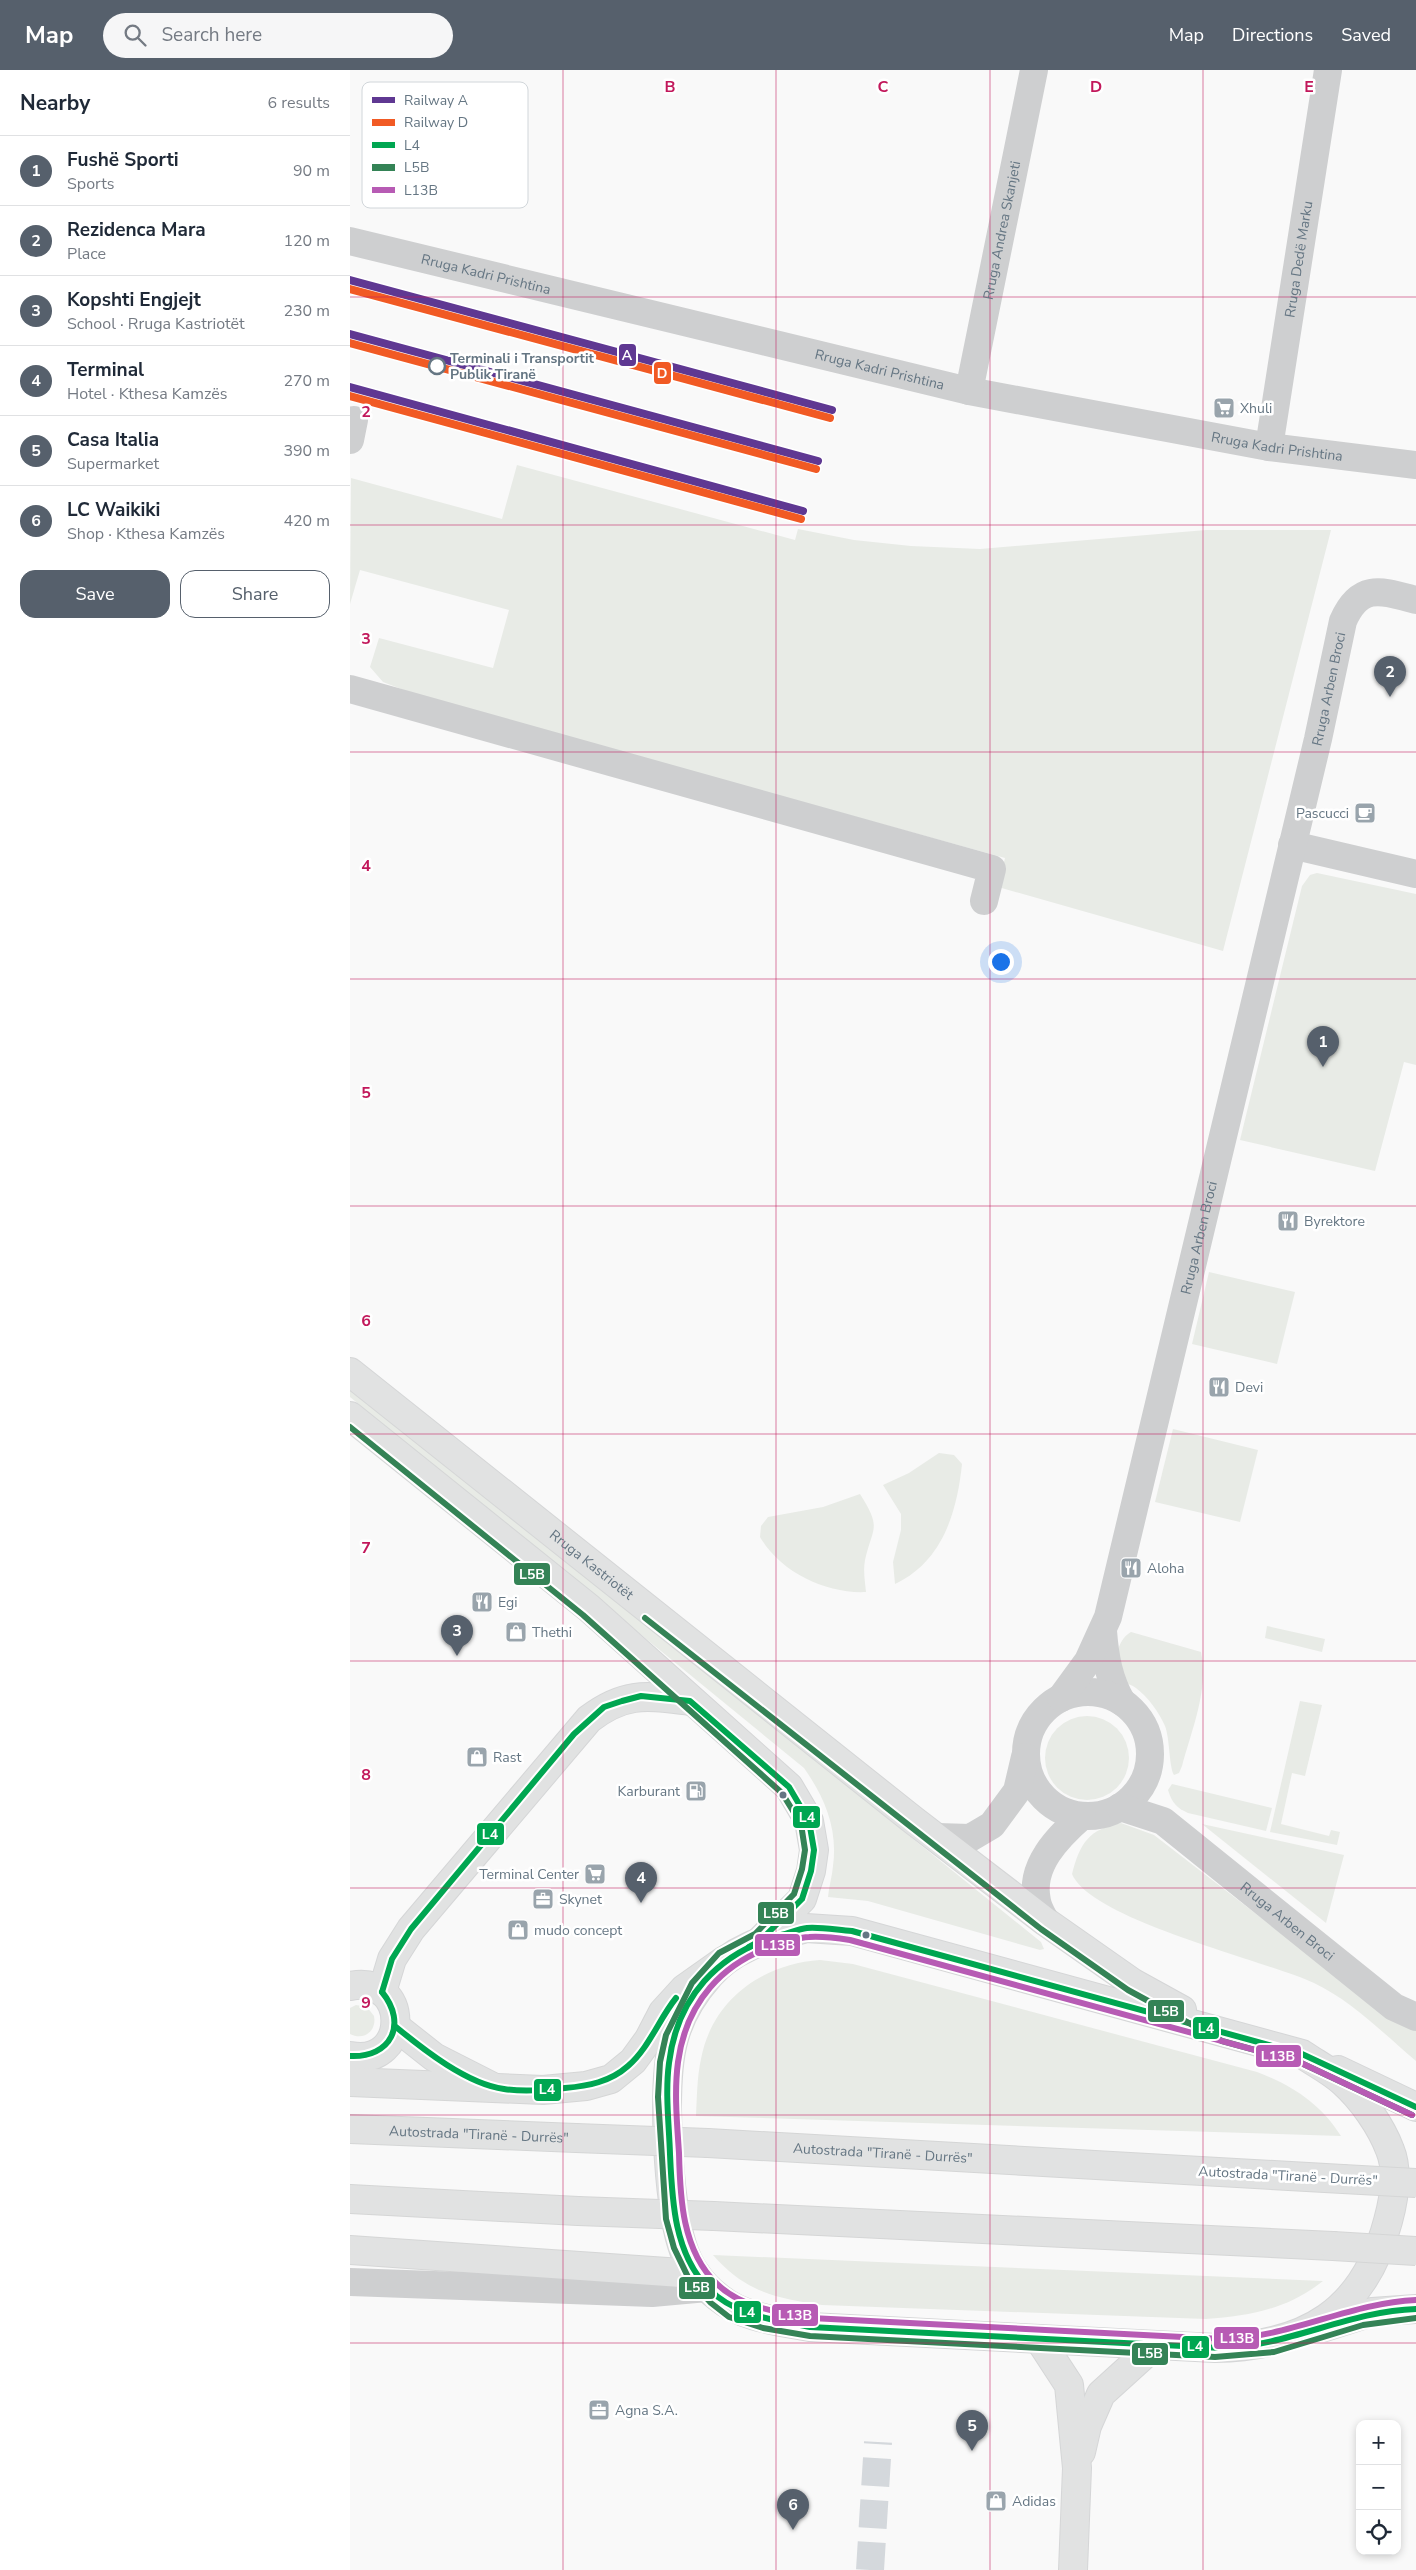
<!DOCTYPE html>
<html lang="en">
<head>
<meta charset="utf-8">
<style>
	:root { --surface:#fff; --page:#f6f6f7; --text:#1f2937; --muted:#747a83; --line:#e0e1e3; --accent:#56606c }
	body { margin:0; font-family:"Nunito Sans",sans-serif; background:var(--page); color:var(--text) }
	.controls { position:absolute; right:15px; bottom:15px; display:grid; overflow:hidden; border-radius:10px; box-shadow:0 2px 8px #0003 }
	.controls button { width:45px; height:45px; display:grid; place-items:center; padding:0; border:0; border-bottom:1px solid var(--line); background:var(--surface); color:var(--text); font:25px sans-serif }
	.you { position:absolute; left:650px; top:891px; width:18px; height:18px; margin:-12px; border:4px solid #fff; border-radius:50%; background:#1a73e8; box-shadow:0 0 0 8px #1a73e833 }
	.badge { display:grid; place-items:center; width:32px; height:32px; border-radius:50%; background:var(--accent); color:#fff; font-size:16px; font-weight:700 }
	.pin { position:absolute; translate:-50% -41px; filter:drop-shadow(0 1px 2px #0008) }
	.pin::after { content:''; position:absolute; top:26px; width:18px; height:15px; background:inherit; clip-path:polygon(0 0,100% 0,50% 100%) }
	.list { margin:0; padding:0; list-style:none }
	h2 { display:flex; justify-content:space-between; align-items:center; height:65px; margin:0; padding:0 20px; font-size:21px }
	h2 small { font-size:16px; font-weight:400; color:var(--muted) }
	.list li { display:grid; grid-template-columns:32px 1fr auto; gap:15px; align-items:center; box-sizing:border-box; height:70px; padding:0 20px; border-top:1px solid var(--line) }
	.list b { display:block; font-size:19px; white-space:nowrap }
	.list p { margin:0; font-size:16px; white-space:nowrap; color:var(--muted) }
	.list em { font-size:16px; font-style:normal; color:var(--muted) }
	.actions { display:flex; gap:10px; padding:15px 20px }
	.actions a { flex:1; padding:11px 0; border:1px solid var(--accent); border-radius:15px; text-align:center; font-size:18px; color:var(--accent) }
	.actions .main { background:var(--accent); color:#fff }
	.icon { flex:none; width:28px; height:28px; fill:none; stroke:currentColor; stroke-width:2; stroke-linecap:round; stroke-linejoin:round }
	.map { position:relative; flex:none; width:1066px; height:2500px; overflow:hidden }
	header { display:flex; align-items:center; gap:30px; box-sizing:border-box; height:70px; padding:0 25px; background:var(--accent); color:#fff }
	header strong { font-size:24px }
	nav { display:flex; gap:28px; margin-inline-start:auto; font-size:18px }
	.search { width:350px; height:45px; background:var(--page); display:flex; align-items:center; gap:12px; box-sizing:border-box; padding:0 18px; border-radius:28px; color:var(--muted); font-size:19px }
	main { display:flex }
	aside { flex:1; background:var(--surface) }
	.map>svg:first-child { display:block }
	.green { fill:#e8ebe6 }
	.lines { fill:none; stroke-linecap:round; stroke-linejoin:round }
	.minor-tunnel { stroke:#d4d8dc; stroke-width:28; stroke-dasharray:28 14; stroke-linecap:butt }
	.major-casing { stroke:#d5d6d7; stroke-width:30 }
	.highway-casing { stroke:#d5d6d6; stroke-width:30 }
	.minor { stroke:#cecfd0; stroke-width:28 }
	.major { stroke:#e1e2e2; stroke-width:28 }
	.highway { stroke:#e1e2e2; stroke-width:28 }
	.highway-bridge-casing { stroke:#d5d6d6; stroke-width:30; stroke-linecap:butt }
	.highway-bridge { stroke:#e1e2e2; stroke-width:28 }
	.bus-1-casing { stroke:#fff; stroke-width:10 }
	.bus-2-casing { stroke:#fff; stroke-width:10 }
	.bus-3-casing { stroke:#fff; stroke-width:10 }
	.bus-1 { stroke:#00a651; stroke-width:6 }
	.bus-2 { stroke:#348356; stroke-width:6 }
	.bus-3 { stroke:#b75bb4; stroke-width:6 }
	.rail-1-casing { stroke:#fff; stroke-width:11 }
	.rail-2-casing { stroke:#fff; stroke-width:11 }
	.rail-1 { stroke:#5f3892; stroke-width:8 }
	.rail-2 { stroke:#f15a24; stroke-width:8 }
	.grid { fill:none; stroke:#c2185b; stroke-width:1; stroke-opacity:0.55 }
	.stop-dot { fill:#fff; stroke:#657683; stroke-width:2.5 }
	.bus-dot { fill:#657683; stroke:#fff; stroke-width:2 }
	.labels { text-anchor:middle; dominant-baseline:central; stroke-width:5; stroke-linejoin:round; paint-order:stroke }
	.street-label { font-size:14px; fill:#657683; stroke:#fff }
	.stop-label { font-size:14px; font-weight:bold; fill:#657683; stroke:#fff; text-anchor:start }
	.poi-label { font-size:14px; fill:#657683; stroke:#fff; text-anchor:start }
	.key { fill:#fff; stroke:#d1d6da; stroke-width:1 }
	.key-label { font-size:14px; fill:#657683 }
	.grid-label { font-size:16px; text-anchor:middle; font-weight:bold; fill:#c2185b; stroke:#fff; stroke-width:5; stroke-linejoin:round; paint-order:stroke }
	.line-badge { stroke:#fff; stroke-width:2 }
	.badge-label { font-size:14px; text-anchor:middle; font-weight:bold; fill:#fff }
</style>
</head>
<body>
<header>
<strong>Map</strong>
<div class="search"><svg class="icon" aria-label="search" viewBox="0 0 24 24"><circle cx="10" cy="10" r="6"/><path d="M15 15l6 6"/></svg>Search here</div>
<nav><a>Map</a><a>Directions</a><a>Saved</a></nav>
</header>
<main>
<aside>
<h2>Nearby<small>6 results</small></h2>
<ul class="list">
<li><span class="badge">1</span><div><b>Fushë Sporti</b><p>Sports</p></div><em>90 m</em></li>
<li><span class="badge">2</span><div><b>Rezidenca Mara</b><p>Place</p></div><em>120 m</em></li>
<li><span class="badge">3</span><div><b>Kopshti Engjejt</b><p>School · Rruga Kastriotët</p></div><em>230 m</em></li>
<li><span class="badge">4</span><div><b>Terminal</b><p>Hotel · Kthesa Kamzës</p></div><em>270 m</em></li>
<li><span class="badge">5</span><div><b>Casa Italia</b><p>Supermarket</p></div><em>390 m</em></li>
<li><span class="badge">6</span><div><b>LC Waikiki</b><p>Shop · Kthesa Kamzës</p></div><em>420 m</em></li>
</ul>
<div class="actions"><a class="main">Save</a><a>Share</a></div>
</aside>
<div class="map">
<svg width="1066" height="2500" viewBox="0 0 1066 2500">
	<rect width="100%" height="100%" fill="#f9f9f9"/>
	<g class="green">
		<path d="M167,395L445,470L448,459L504,470L561,476L630,479L856,460H981L873,881L648,817L655,788L72,627L33,612L20,597L29,568L143,598L159,540L10,500L0,534L1,408L152,449Z"/>
		<path d="M967,803L1066,824V995L1054,992L1025,1101L890,1070L952,816L960,805Z"/>
		<path d="M859,1202L945,1222L927,1294L842,1274Z"/>
		<path d="M0,1315L691,1872L694,1879L690,1880L518,1831L478,1827C479,1816 482,1807 483,1796C488,1759 475,1728 454,1698L0,1327Z"/>
		<path d="M823,1359L908,1380L890,1452L805,1432Z"/>
		<path d="M589,1383L604,1385L612,1394C607,1443 592,1492 545,1514L543,1492L551,1460V1444L533,1415L559,1403Z"/>
		<path d="M510,1424C532,1459 523,1456 515,1490C513,1501 515,1511 516,1522C477,1524 431,1503 410,1467L411,1456L418,1447L473,1437Z"/>
		<path d="M917,1556L975,1569L972,1582L915,1568Z"/>
		<path d="M781,1562L851,1582C859,1619 842,1659 832,1696L829,1703L824,1705C819,1697 820,1669 815,1656C809,1642 798,1627 786,1618C782,1615 777,1614 773,1610C762,1596 766,1570 781,1562Z"/>
		<path d="M950,1631L972,1635L955,1706L942,1703L931,1754L979,1766L981,1760L990,1762L987,1775L920,1762Z"/>
		<circle cx="737" cy="1688" r="42"/>
		<path d="M822,1714L922,1738L916,1761L838,1743C827,1738 822,1733 818,1720Z"/>
		<path d="M771,1753L804,1765L1030,1940L1066,1958V1991C1034,1964 1002,1931 964,1913C914,1890 741,1850 722,1804C730,1773 739,1759 771,1753Z"/>
		<path d="M852,1754L994,1785L976,1853Z"/>
		<path d="M470,1890L503,1894L907,2002C942,2015 971,2034 991,2066L346,2046C347,2027 347,2007 351,1989C362,1930 412,1894 470,1890Z"/>
		<path d="M6,1935L17,1937L24,1946C27,1961 14,1971 0,1964V1938Z"/>
		<path d="M363,2185L973,2211C938,2239 900,2246 856,2249L472,2235C426,2228 395,2222 363,2185Z"/>
	</g>
	<g class="lines">
		<path class="minor-tunnel" d="M520,2500L528,2372"/>
		<g class="major-casing">
			<g id="major">
				<path id="s6" d="M0,1302L563,1750L696,1852L783,1913L832,1940"/>
				<path d="M0,1346L239,1538L439,1717L459,1751L464,1780L461,1801L452,1829L411,1870"/>
				<path d="M456,1858L502,1861L952,1984C965,1993 981,2001 993,2012C1012,2029 1031,2056 1040,2080C1049,2102 1044,2129 1038,2151C1014,2242 956,2276 865,2278L460,2257C428,2251 393,2248 368,2227C351,2214 338,2195 332,2175C318,2130 311,2013 324,1968C330,1946 344,1923 359,1906C384,1876 421,1868 456,1858Z"/>
				<path d="M0,1916C60,1903 61,1998 0,1986"/>
				<path d="M32,1922L42,1889L61,1859L239,1649C276,1621 297,1626 340,1631"/>
				<path d="M46,1957L84,1987L145,2018"/>
				<path d="M988,2000L1066,2037"/>
				<path d="M975,2257L1022,2242L1066,2239"/>
				<path d="M689,2269L719,2315L727,2398L723,2500"/>
				<path d="M731,2382L737,2356L751,2324L805,2275"/>
			</g>
		</g>
		<g class="highway-casing">
			<g id="highway">
				<path d="M0,2012L193,2020L236,2016L261,2009L283,1991L299,1969L313,1942L334,1919L375,1890"/>
				<path id="s7" d="M0,2059L226,2068"/>
				<path id="s8" d="M358,2073L993,2109"/>
				<path d="M0,2129L228,2141"/>
				<path d="M364,2146L983,2176"/>
				<path d="M0,2180L346,2204"/>
			</g>
		</g>
		<g class="minor">
			<path id="s1" d="M0,171L619,321L919,377L1066,395"/>
			<path id="s2" d="M619,321L684,0"/>
			<path d="M0,370L4,350"/>
			<path id="s3" d="M919,377L978,0"/>
			<path d="M0,619L642,799L634,831"/>
			<path d="M942,775L1066,804"/>
			<path d="M753,1561C755,1587 759,1610 772,1632"/>
			<circle cx="738" cy="1684" r="62"/>
			<path id="s4" d="M711,1628L738,1591L758,1547L968,669L993,551C1010,512 1032,521 1066,530"/>
			<path id="s5" d="M770,1737L813,1751L1044,1937L1066,1947"/>
			<path d="M587,1767L620,1768L642,1755L667,1721L675,1687"/>
			<path d="M696,1852C693,1846 688,1838 687,1831C679,1796 708,1767 732,1746"/>
			<path d="M0,2212L302,2223L357,2218"/>
		</g>
		<use href="#major" class="major"/>
		<use href="#highway" class="highway"/>
		<g class="highway-bridge-casing">
			<g id="highway-bridge">
				<path d="M226,2068L358,2073"/>
				<path d="M993,2109L1066,2113"/>
				<path d="M228,2141L364,2146"/>
				<path d="M983,2176L1066,2181"/>
			</g>
		</g>
		<use href="#highway-bridge" class="highway-bridge"/>
		<g class="bus-1-casing">
			<g id="bus-1">
				<path d="M32,1922L42,1889L61,1859L224,1664L254,1637L272,1631L291,1626L340,1631L439,1717L459,1751L464,1780L461,1801L452,1829L410,1871L399,1877"/>
				<path d="M46,1957C74,1980 117,2014 154,2019C174,2022 195,2020 215,2018C238,2016 260,2012 278,1996C299,1978 309,1949 326,1928"/>
				<path d="M0,1986C41,1988 58,1954 32,1922"/>
				<path d="M1066,2037L952,1984L502,1861C487,1860 472,1857 457,1858C448,1859 440,1863 431,1865C368,1883 327,1927 319,1993C315,2023 319,2054 320,2084C322,2130 324,2184 359,2219C385,2246 425,2250 460,2257L872,2278C939,2276 999,2241 1066,2239"/>
			</g>
		</g>
		<g class="bus-2-casing">
			<g id="bus-2">
				<path d="M0,1357L233,1545L432,1723L451,1754L455,1780L452,1799L444,1824L405,1864L369,1883L342,1913L316,1965L310,1992L308,2027L316,2149L324,2178L339,2209L361,2233L379,2247L413,2258L460,2266L865,2287L924,2282L1013,2255L1066,2248"/>
				<path d="M295,1548L691,1859L778,1920L872,1971L949,1992L1062,2045"/>
			</g>
		</g>
		<g class="bus-3-casing">
			<path id="bus-3" d="M1062,2045L949,1992L500,1870C487,1868 473,1866 459,1867C449,1867 439,1872 430,1874C372,1891 336,1933 328,1992C324,2022 327,2053 329,2083C330,2127 332,2181 367,2214C392,2238 428,2242 461,2248L872,2269C939,2268 999,2233 1066,2230"/>
		</g>
		<use href="#bus-1" class="bus-1"/>
		<use href="#bus-2" class="bus-2"/>
		<use href="#bus-3" class="bus-3"/>
		<g class="rail-1-casing">
			<g id="rail-1">
				<path d="M0,210L482,340"/>
				<path d="M0,264L468,391"/>
				<path d="M0,317L453,441"/>
			</g>
		</g>
		<g class="rail-2-casing">
			<g id="rail-2">
				<path d="M0,219L480,348"/>
				<path d="M0,273L466,399"/>
				<path d="M0,326L451,449"/>
			</g>
		</g>
		<use href="#rail-1" class="rail-1"/>
		<use href="#rail-2" class="rail-2"/>
	</g>
	<path class="grid" d="M213,0V2500M426,0V2500M640,0V2500M853,0V2500M0,227H1066M0,455H1066M0,682H1066M0,909H1066M0,1136H1066M0,1364H1066M0,1591H1066M0,1818H1066M0,2045H1066M0,2273H1066"/>
	<defs>
		<g id="supermarket-square" transform="scale(1.125)"><rect x="-9" y="-9" width="18" height="18" rx="4" fill="#99a4ac" stroke="#fff"/><path d="M-6-5.5h2.5l.6 2H6L4.5 2H-2.5L-4.4-4H-6ZM-1.5 3.2a1.3 1.3 0 1 0 .1 0ZM3 3.2a1.3 1.3 0 1 0 .1 0Z" fill="#fff"/></g>
		<g id="cafe-square" transform="scale(1.125)"><rect x="-9" y="-9" width="18" height="18" rx="4" fill="#99a4ac" stroke="#fff"/><path d="M-5.5-4.5H6V0H3Q3 3.5 0 3.5H-2.5Q-5.5 3.5-5.5 0ZM3-3.2v2h1.7v-2ZM-6 4.5H4V6H-6Z" fill="#fff"/></g>
		<g id="restaurant-square" transform="scale(1.125)"><rect x="-9" y="-9" width="18" height="18" rx="4" fill="#99a4ac" stroke="#fff"/><path d="M-5-6h1v4h1v-4h1v4h1v-4h1v5L-1.5 .5V6h-2V.5L-5-1ZM5-6V6H3V1.5H1.5Q1.5-4 5-6Z" fill="#fff"/></g>
		<g id="shop-square" transform="scale(1.125)"><rect x="-9" y="-9" width="18" height="18" rx="4" fill="#99a4ac" stroke="#fff"/><path d="M-5-2.5h2.3a2.7 3.5 0 0 1 5.4 0H5L5.5 6h-11ZM-1.5-2.5h3a1.5 2.3 0 0 0-3 0Z" fill="#fff"/></g>
		<g id="fuel-square" transform="scale(1.125)"><rect x="-9" y="-9" width="18" height="18" rx="4" fill="#99a4ac" stroke="#fff"/><path d="M-5.5-6h7V0h2V4h1.3V-2.5L3-4.5l.8-.8L6-3V5H2.5V1h-1V6h-7ZM-4.2-4.7v3.2H.2V-4.7Z" fill="#fff"/></g>
		<g id="office-square" transform="scale(1.125)"><rect x="-9" y="-9" width="18" height="18" rx="4" fill="#99a4ac" stroke="#fff"/><path d="M-6-3h4V-5.5h4V-3h4V5H-6ZM-1-4.5V-3h2v-1.5ZM-6 0V1H6V0Z" fill="#fff"/></g>
	</defs>
	<g fill-rule="evenodd">
		<use href="#supermarket-square" x="874" y="338"/>
		<use href="#cafe-square" x="1015" y="743"/>
		<use href="#restaurant-square" x="938" y="1151"/>
		<use href="#restaurant-square" x="869" y="1317"/>
		<use href="#restaurant-square" x="781" y="1498"/>
		<use href="#restaurant-square" x="132" y="1532"/>
		<use href="#shop-square" x="166" y="1562"/>
		<use href="#shop-square" x="127" y="1687"/>
		<use href="#fuel-square" x="346" y="1721"/>
		<use href="#supermarket-square" x="245" y="1804"/>
		<use href="#office-square" x="193" y="1829"/>
		<use href="#shop-square" x="168" y="1860"/>
		<use href="#office-square" x="249" y="2340"/>
		<use href="#shop-square" x="646" y="2431"/>
	</g>
	<circle class="stop-dot" cx="87" cy="296" r="8"/>
	<g class="bus-dot">
		<circle cx="433" cy="1725" r="4.5"/>
		<circle cx="516" cy="1865" r="4.5"/>
	</g>
	<g class="labels">
		<g class="street-label">
			<text stroke="none"><textPath href="#s2" startOffset="164">Rruga Andrea Skanjeti</textPath></text>
			<text stroke="none"><textPath href="#s3" startOffset="190">Rruga Dedë Marku</textPath></text>
			<text stroke="none"><textPath href="#s1" startOffset="140">Rruga Kadri Prishtina</textPath></text>
			<text stroke="none"><textPath href="#s1" startOffset="545">Rruga Kadri Prishtina</textPath></text>
			<text stroke="none"><textPath href="#s1" startOffset="950">Rruga Kadri Prishtina</textPath></text>
			<text stroke="none"><textPath href="#s4" startOffset="1048">Rruga Arben Broci</textPath></text>
			<text stroke="none"><textPath href="#s4" startOffset="484">Rruga Arben Broci</textPath></text>
			<text stroke="none"><textPath href="#s6" startOffset="309">Rruga Kastriotët</textPath></text>
			<text stroke="none"><textPath href="#s5" startOffset="205">Rruga Arben Broci</textPath></text>
			<text stroke="none"><textPath href="#s7" startOffset="129">Autostrada "Tiranë - Durrës"</textPath></text>
			<text stroke="none"><textPath href="#s8" startOffset="175">Autostrada "Tiranë - Durrës"</textPath></text>
			<text transform="translate(938 2106) rotate(3)">Autostrada "Tiranë - Durrës"</text>
		</g>
		<g class="stop-label">
			<text x="100" y="288">Terminali i Transportit<tspan x="100" dy="16">Publik Tiranë</tspan></text>
		</g>
		<g class="poi-label">
			<text x="890" y="338">Xhuli</text>
			<text x="999" y="743" text-anchor="end">Pascucci</text>
			<text x="954" y="1151">Byrektore</text>
			<text x="885" y="1317">Devi</text>
			<text x="797" y="1498">Aloha</text>
			<text x="148" y="1532">Egi</text>
			<text x="182" y="1562">Thethi</text>
			<text x="143" y="1687">Rast</text>
			<text x="330" y="1721" text-anchor="end">Karburant</text>
			<text x="229" y="1804" text-anchor="end">Terminal Center</text>
			<text x="209" y="1829">Skynet</text>
			<text x="184" y="1860">mudo concept</text>
			<text x="265" y="2340">Agna S.A.</text>
			<text x="662" y="2431">Adidas</text>
		</g>
	</g>
	<rect x="12" y="12" width="166" height="126" rx="8" class="key"/>
	<rect x="22" y="27" width="23" height="6" fill="#5f3892"/>
	<rect x="22" y="49" width="23" height="7" fill="#f15a24"/>
	<rect x="22" y="72" width="23" height="6" fill="#00a651"/>
	<rect x="22" y="94" width="23" height="7" fill="#348356"/>
	<rect x="22" y="117" width="23" height="6" fill="#b75bb4"/>
	<g class="key-label">
		<text x="54" y="35">Railway A</text>
		<text x="54" y="57">Railway D</text>
		<text x="54" y="80">L4</text>
		<text x="54" y="102">L5B</text>
		<text x="54" y="125">L13B</text>
	</g>
	<g class="grid-label">
		<text x="320" y="22">B</text>
		<text x="533" y="22">C</text>
		<text x="746" y="22">D</text>
		<text x="959" y="22">E</text>
		<text x="16" y="347">2</text>
		<text x="16" y="574">3</text>
		<text x="16" y="801">4</text>
		<text x="16" y="1028">5</text>
		<text x="16" y="1256">6</text>
		<text x="16" y="1483">7</text>
		<text x="16" y="1710">8</text>
		<text x="16" y="1938">9</text>
	</g>
	<g class="line-badge">
		<rect x="268" y="273" width="19" height="24" rx="5" fill="#5f3892"/>
		<rect x="303" y="291" width="19" height="24" rx="5" fill="#f15a24"/>
		<rect x="163" y="1492" width="38" height="24" rx="5" fill="#348356"/>
		<rect x="442" y="1735" width="29" height="24" rx="5" fill="#00a651"/>
		<rect x="126" y="1752" width="29" height="24" rx="5" fill="#00a651"/>
		<rect x="407" y="1831" width="38" height="24" rx="5" fill="#348356"/>
		<rect x="404" y="1863" width="47" height="24" rx="5" fill="#b75bb4"/>
		<rect x="797" y="1929" width="38" height="24" rx="5" fill="#348356"/>
		<rect x="842" y="1946" width="28" height="24" rx="5" fill="#00a651"/>
		<rect x="905" y="1974" width="47" height="24" rx="5" fill="#b75bb4"/>
		<rect x="183" y="2008" width="29" height="24" rx="5" fill="#00a651"/>
		<rect x="328" y="2206" width="38" height="24" rx="5" fill="#348356"/>
		<rect x="383" y="2230" width="29" height="24" rx="5" fill="#00a651"/>
		<rect x="421" y="2233" width="48" height="24" rx="5" fill="#b75bb4"/>
		<rect x="863" y="2256" width="47" height="24" rx="5" fill="#b75bb4"/>
		<rect x="831" y="2265" width="29" height="24" rx="5" fill="#00a651"/>
		<rect x="781" y="2272" width="38" height="24" rx="5" fill="#348356"/>
	</g>
	<g class="badge-label">
		<text x="277" y="290">A</text>
		<text x="312" y="308">D</text>
		<text x="182" y="1509">L5B</text>
		<text x="457" y="1752">L4</text>
		<text x="140" y="1769">L4</text>
		<text x="426" y="1848">L5B</text>
		<text x="428" y="1880">L13B</text>
		<text x="816" y="1946">L5B</text>
		<text x="856" y="1963">L4</text>
		<text x="928" y="1991">L13B</text>
		<text x="197" y="2024">L4</text>
		<text x="347" y="2222">L5B</text>
		<text x="397" y="2247">L4</text>
		<text x="445" y="2250">L13B</text>
		<text x="887" y="2273">L13B</text>
		<text x="845" y="2281">L4</text>
		<text x="800" y="2288">L5B</text>
	</g>
</svg>
<div class="controls">
<button>+</button>
<button>−</button>
<button><svg class="icon" aria-label="locate" viewBox="0 0 24 24"><circle cx="12" cy="12" r="6"/><path d="M12 2v4M12 18v4M2 12h4M18 12h4"/></svg></button>
</div>
<div class="you"></div>
<div class="pin badge" style="left:973px;top:997px">1</div>
<div class="pin badge" style="left:1040px;top:627px">2</div>
<div class="pin badge" style="left:107px;top:1586px">3</div>
<div class="pin badge" style="left:291px;top:1833px">4</div>
<div class="pin badge" style="left:622px;top:2381px">5</div>
<div class="pin badge" style="left:443px;top:2460px">6</div>
</div>
</main>
</body>
</html>
